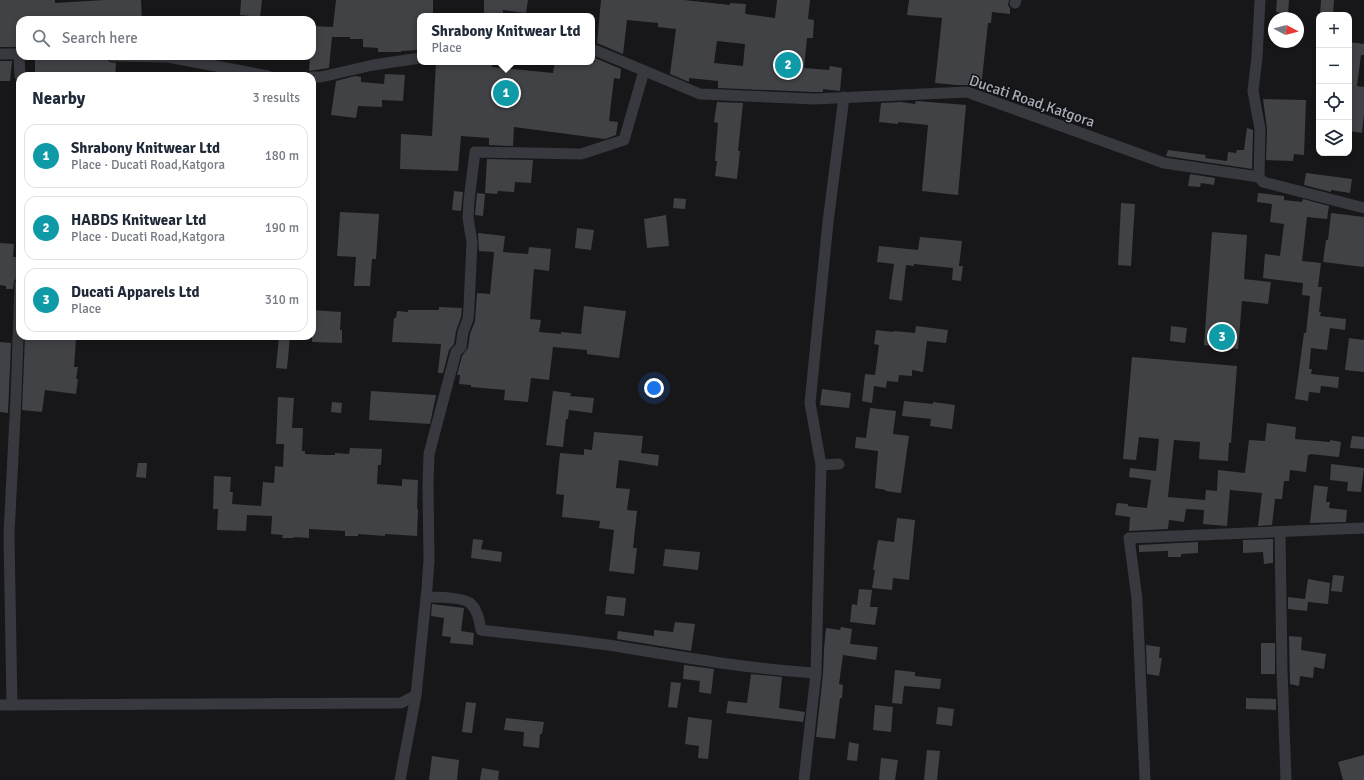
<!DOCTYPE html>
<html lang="en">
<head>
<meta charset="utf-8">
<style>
	:root { --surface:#fff; --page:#f2f2f3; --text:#1f2937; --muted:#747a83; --line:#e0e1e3; --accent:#816833 }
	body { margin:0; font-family:Signika,sans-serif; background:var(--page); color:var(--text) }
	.controls { position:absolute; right:12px; top:12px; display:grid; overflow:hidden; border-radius:8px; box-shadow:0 2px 6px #0003 }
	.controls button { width:36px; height:36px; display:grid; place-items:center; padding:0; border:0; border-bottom:1px solid var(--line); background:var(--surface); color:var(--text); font:20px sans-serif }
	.compass { position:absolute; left:1268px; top:12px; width:36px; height:36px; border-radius:50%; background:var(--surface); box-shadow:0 2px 6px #0003; rotate:97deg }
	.you { position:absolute; left:654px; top:388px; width:14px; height:14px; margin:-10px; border:3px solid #fff; border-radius:50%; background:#1a73e8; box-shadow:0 0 0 6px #1a73e833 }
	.badge { display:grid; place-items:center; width:26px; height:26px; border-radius:50%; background:var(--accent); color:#fff; font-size:13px; font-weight:700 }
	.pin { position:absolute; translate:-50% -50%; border:2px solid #fff; box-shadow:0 1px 4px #0006 }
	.popup { position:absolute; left:417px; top:13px; width:178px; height:52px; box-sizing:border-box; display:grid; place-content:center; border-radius:8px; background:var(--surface); filter:drop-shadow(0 1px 3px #0005); font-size:13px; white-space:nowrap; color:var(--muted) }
	.popup b { font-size:15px; color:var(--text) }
	.popup::after { content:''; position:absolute; left:50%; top:100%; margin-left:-8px; border:8px solid transparent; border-top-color:var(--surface) }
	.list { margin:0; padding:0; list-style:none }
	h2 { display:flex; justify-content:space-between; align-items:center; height:52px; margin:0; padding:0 16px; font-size:17px }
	h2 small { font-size:13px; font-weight:400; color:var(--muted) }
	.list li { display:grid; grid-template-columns:26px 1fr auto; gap:12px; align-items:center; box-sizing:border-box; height:64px; margin:0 8px 8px; padding:0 8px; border:1px solid var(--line); border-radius:12px }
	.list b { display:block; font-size:15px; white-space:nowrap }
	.list p { margin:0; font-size:13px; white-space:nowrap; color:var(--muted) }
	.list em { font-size:13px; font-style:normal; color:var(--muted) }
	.icon { flex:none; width:22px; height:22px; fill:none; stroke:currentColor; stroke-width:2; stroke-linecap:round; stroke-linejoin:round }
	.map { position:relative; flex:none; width:1364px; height:780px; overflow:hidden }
	.search { position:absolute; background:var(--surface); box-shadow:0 2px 6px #0003; left:16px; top:16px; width:300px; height:44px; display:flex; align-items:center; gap:10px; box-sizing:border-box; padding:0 14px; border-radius:12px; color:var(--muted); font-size:15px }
	.panel { position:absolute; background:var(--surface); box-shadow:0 2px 6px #0003; left:16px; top:72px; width:300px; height:268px; border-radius:12px }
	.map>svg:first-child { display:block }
	.building { fill:#414246; fill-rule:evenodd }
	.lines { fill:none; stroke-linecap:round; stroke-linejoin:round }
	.minor { stroke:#37393e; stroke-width:11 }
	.labels { text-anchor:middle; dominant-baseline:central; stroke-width:3; stroke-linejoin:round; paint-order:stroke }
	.street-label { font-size:15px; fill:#a8adb9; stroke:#121214 }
</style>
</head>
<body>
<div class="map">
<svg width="1364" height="780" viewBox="0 0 1364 780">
	<rect width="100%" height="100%" fill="#171719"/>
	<g class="building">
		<path d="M0,0H55V3L104,0H141L142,20H20V47H0Z"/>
		<path d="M241,0H262L260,17L240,15Z"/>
		<path d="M336,0H433V16H420V50L401,51V52H378V48L363,47V39H350V37H332L329,68L309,71L310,56H312V26L333,27Z"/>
		<path d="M484,0H528L526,13L503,10V16H484Z"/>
		<path d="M601,0H684L730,5V3L746,4L745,13L746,14L775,18L777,0H810L808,19L814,20L813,38H807L804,68L829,70L830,66L842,68L840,91L823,89V92H814L718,88V81L689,78V82L670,74L676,29L658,27V23L627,20L623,54L597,43ZM717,41L745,44L743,66L714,63Z"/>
		<path d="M909,0H1009L1008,5L1010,8V14L992,12L991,23H988L981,88L967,85H957L935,83L942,18L907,15Z"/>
		<path d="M1277,0H1289L1288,14L1276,12Z"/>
		<path d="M1321,0H1334L1333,15H1320Z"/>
		<path d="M1349,42L1364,44V55H1361L1357,86L1364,87V114L1362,133L1349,131L1350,99H1349Z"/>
		<path d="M81,57L107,59L110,62L116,63L115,76L35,75V58L81,59Z"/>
		<path d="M595,58L621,69L620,79L614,78L609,121L618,122L616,135L605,139L514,127L513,146L489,145V138L461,136L458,171L400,169L401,134L432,136L436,62H492V67L553,73L555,62H595Z"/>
		<path d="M0,61H12L10,81H0Z"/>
		<path d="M385,74L405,75L403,101L382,100V107L358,106L356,118L331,115L336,81L355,76L361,77V82L384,84Z"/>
		<path d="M1263,99L1306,100L1304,155L1294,154L1293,161L1266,160L1267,129Z"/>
		<path d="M916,101L966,105L958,195L922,191L928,125L898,122V124L879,122L881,103L901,102L915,104Z"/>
		<path d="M717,102L743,103L738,151H740L737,179L715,176L717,161H715L718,123L714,122Z"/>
		<path d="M1247,128L1253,130L1252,169L1166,156L1168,150L1206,155L1205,158L1227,161L1228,152L1236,153L1237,150H1244Z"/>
		<path d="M487,159L533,160L531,183L515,182L514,192L498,191L497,194L485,193Z"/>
		<path d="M1306,173L1352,179L1350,193L1331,190V192L1304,185Z"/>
		<path d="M1190,174L1215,178L1214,185L1201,183L1200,187L1188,186Z"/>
		<path d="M454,191L463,192L461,211L452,210Z"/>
		<path d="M477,193L485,194L483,216L475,215Z"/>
		<path d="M1258,193L1284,196V200L1302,202L1303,199L1329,206L1327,219L1307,217L1302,261L1321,263L1318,287H1322L1319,312H1321L1320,316L1346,319L1345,330L1330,328L1327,350L1311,348L1309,369H1312L1311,374L1339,377L1338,388L1321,386L1320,393L1309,392L1308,401L1295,399L1304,333H1306L1310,296L1302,295L1303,283L1263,278L1265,254L1280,256L1284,224L1270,222L1272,204L1257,202Z"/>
		<path d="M674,198L686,199L685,209L673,208Z"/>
		<path d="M1121,203L1135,204L1131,266L1118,265Z"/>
		<path d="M340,212L379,214L376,259H372L370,286H354L356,257L337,256Z"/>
		<path d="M1331,213L1364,217V267L1323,262L1326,240H1328Z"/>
		<path d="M666,215L669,246L647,248L644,219Z"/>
		<path d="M577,228L594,230L591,250L575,248Z"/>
		<path d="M1212,232L1247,235L1244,279L1271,282L1268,304L1242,301L1238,349L1204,345Z"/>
		<path d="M478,233L505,236L503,252L528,254L529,247L551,249L549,271L534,269L530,319L541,320L539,332L561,334V332L581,334L584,306L626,311L619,358L587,354V350L553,347L549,380L531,378L528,402L504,400L505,390L471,387V385L459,384L460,375H457L462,356L468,348L470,334L475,321L477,293L490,294L494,252L479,251Z"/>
		<path d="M920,237L962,241L959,266H963L961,281L952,280L953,268L914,264V266L906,265L902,301L889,299L894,264L877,262L879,246L918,250Z"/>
		<path d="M0,243L14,244L13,257H20L18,277L14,281L13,289H6V286L0,285Z"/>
		<path d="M439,307L462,308L461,317L456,331L454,344L449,350L443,373H438L441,344L392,342L394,318H396L397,311L408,312V310H439Z"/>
		<path d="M312,310L341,312L340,330H342V343L312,342Z"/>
		<path d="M916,326L948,330L946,343L927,341L923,372L912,370V376L899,375L898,382L887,381L886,388L874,386L872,403L862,401L865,374L875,375L879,345L874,344L876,330L893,332L894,331L915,333Z"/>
		<path d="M1171,326L1187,328L1185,343L1170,341Z"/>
		<path d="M25,336H52L76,339L74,367H78L76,379H78L76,394L45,390L42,412L22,410Z"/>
		<path d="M279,336H290L287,369L276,368Z"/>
		<path d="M1349,338L1364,340V372L1345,370Z"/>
		<path d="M0,342L11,343L8,413L0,412Z"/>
		<path d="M1132,357L1237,366L1231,443H1229L1228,461L1199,459L1200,442L1174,440L1168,497L1205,500L1206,490L1217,491L1218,470L1245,473L1249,440L1265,441L1267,423L1296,427L1295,439L1330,442V440L1341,442L1339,457L1310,454V455H1308L1306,472L1290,470L1289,481H1284L1282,499H1275L1272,525L1258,526L1262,493L1230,490L1227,526L1203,524L1204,510L1186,509L1184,522L1169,520L1168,529L1129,531L1130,517L1115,515L1117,503L1128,504V506L1147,508L1151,480L1129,477L1130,468L1156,471L1159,439L1139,437L1136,460L1123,459Z"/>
		<path d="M822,389L851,393L849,408L820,405Z"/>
		<path d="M371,391L436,395L430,424L369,420Z"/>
		<path d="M553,391L571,393L570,396L594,398L592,413L569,410L568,419H566L563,447L546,445Z"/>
		<path d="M278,397L294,398L292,428H303L302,451H305V454L326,455H335V453L349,454L350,448L382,449L381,465H378L377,484L402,486V479L418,480L417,509H418L417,536L385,534V536L358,534V536H345V531L309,529V538L294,537V538H282L283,535L271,534L272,516L247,515L246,531L217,530L218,509H213L214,476L231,477L230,492H233L232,504L261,506L263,482L274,483L275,466L283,467L284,444H276Z"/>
		<path d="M904,401L933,404V402L955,405L952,429L930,426L931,419L902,416Z"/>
		<path d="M332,402L342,403L341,413L331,412Z"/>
		<path d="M870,408L896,411L893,434L909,436L901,493L885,491L886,490L875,488L878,451L855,448L856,437L866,438Z"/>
		<path d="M594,432L643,436L641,453L659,455L658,466L619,460L616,488L630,489L627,510L637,511L633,548H637L634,574L609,571L614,530L599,528L600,521L562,517L564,495L556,494L560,453L584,455V449L592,450Z"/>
		<path d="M1352,436L1364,437V449L1350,448Z"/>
		<path d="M138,463H147L146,478L136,477Z"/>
		<path d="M1331,464L1364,468L1361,492L1347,491L1348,482L1330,480Z"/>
		<path d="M1314,485L1328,487L1326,502H1330L1329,508L1347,510L1346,522L1310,523Z"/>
		<path d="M897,518L915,520L909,580L893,578L892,590L872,588L875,570H873L878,540L894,542Z"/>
		<path d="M473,539L483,540L481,549L502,552L501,562L471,558Z"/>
		<path d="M1273,539V563L1264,564L1263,552L1243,553V540Z"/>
		<path d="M1198,542V553L1181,554V557H1168V551L1139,552V545Z"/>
		<path d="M665,549L700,552L698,570L663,566Z"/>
		<path d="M1333,575L1344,576L1342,592L1331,591Z"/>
		<path d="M1308,579L1330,583L1328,604L1308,602L1307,611L1288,609V597L1305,599Z"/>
		<path d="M859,589L872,590L870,607H878L875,625L850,622L852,604L857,605Z"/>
		<path d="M607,596L626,598L624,616L605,614Z"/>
		<path d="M432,604L464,608L461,631L474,633L473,645L450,643L451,637L442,636L444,618L431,616Z"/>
		<path d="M675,622L695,624L691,651L617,639L618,631L654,636V630L673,632Z"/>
		<path d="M841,627L852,629L850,644L878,647L876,660L843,655L839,684L843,685L842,698H840L835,739L816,737L823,674L824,649L826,628L840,630Z"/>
		<path d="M1289,636L1302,637L1301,650L1326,654L1324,669L1314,667L1313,678L1300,676L1299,686L1290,684Z"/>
		<rect x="1261" y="643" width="14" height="31"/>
		<path d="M1146,645L1160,647L1159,658H1162L1159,676L1147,674Z"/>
		<path d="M684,665L714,669L711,694L699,692L700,681L683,679Z"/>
		<path d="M895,670L915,672V676L941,679L940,689L904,686L902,704L892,703Z"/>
		<path d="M751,674L782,677L779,708L805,712L803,722L726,713L728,701L747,703Z"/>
		<path d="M671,682L681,683L677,708L668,707Z"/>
		<path d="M1246,698L1276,699V710L1246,709Z"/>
		<path d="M466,702L476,703L472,733L462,732Z"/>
		<path d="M875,705L893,707L891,732L873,730Z"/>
		<path d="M938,707L954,709L952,726L936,724Z"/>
		<path d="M688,717L712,720L708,759L698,758L699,746L685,744Z"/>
		<path d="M506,718L544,722L542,734H540L539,748L523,746L524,732L504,730Z"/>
		<path d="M849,742L859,744L857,761L847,760Z"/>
		<path d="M927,750L940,751L937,780H924Z"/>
		<path d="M1364,755V780H1343L1338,762Z"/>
		<path d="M432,756L459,760L457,780H429Z"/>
		<path d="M881,758L898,760L895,780H879Z"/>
		<path d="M482,768L499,771L498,780H480Z"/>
	</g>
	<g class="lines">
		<g class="minor">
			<path d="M1015,3L1016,0"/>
			<path d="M592,49L700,94L814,99L967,92L1164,163L1259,177L1263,182L1364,208"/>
			<path d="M0,54H20"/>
			<path d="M19,54L20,76"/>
			<path d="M113,56L168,57L268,76"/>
			<path d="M312,77H321L373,65L420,58"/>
			<path d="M1259,177L1260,129L1253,91L1257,57L1260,0"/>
			<path d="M821,465L810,403L828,222L844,97"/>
			<path d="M1280,532L1282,670L1286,780"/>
			<path d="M426,597C435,597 465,597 471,604C478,611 479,620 481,630C523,635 566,639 608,645C677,656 746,669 816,673"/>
			<path d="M0,705L401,703L416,695"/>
			<path d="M12,705L9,534L16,397L20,284"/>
			<path d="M400,780L416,695L427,588L429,561L428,484L429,454L456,352L461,347L463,332L468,319L469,306L472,242L468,218L469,200L475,152L581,154L624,140L644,71"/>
			<path d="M804,780L816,673L821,465L839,464"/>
			<path d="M1145,780L1137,599L1129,538L1364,528"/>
		</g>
	</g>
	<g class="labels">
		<g class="street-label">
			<text transform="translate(1032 101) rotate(19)">Ducati Road,Katgora</text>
		</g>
	</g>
</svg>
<div class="controls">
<button>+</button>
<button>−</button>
<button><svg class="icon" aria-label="locate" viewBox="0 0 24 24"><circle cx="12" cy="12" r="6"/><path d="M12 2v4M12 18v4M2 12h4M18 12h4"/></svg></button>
<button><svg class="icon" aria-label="layers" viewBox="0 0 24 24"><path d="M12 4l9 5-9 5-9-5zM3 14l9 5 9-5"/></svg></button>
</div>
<svg class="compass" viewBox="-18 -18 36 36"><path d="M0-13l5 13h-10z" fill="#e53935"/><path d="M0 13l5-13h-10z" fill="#747a83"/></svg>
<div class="you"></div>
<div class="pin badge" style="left:506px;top:93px;background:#0f9aa8">1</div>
<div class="popup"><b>Shrabony Knitwear Ltd</b>Place</div>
<div class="pin badge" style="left:788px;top:65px;background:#0f9aa8">2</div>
<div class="pin badge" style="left:1222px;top:337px;background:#0f9aa8">3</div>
<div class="search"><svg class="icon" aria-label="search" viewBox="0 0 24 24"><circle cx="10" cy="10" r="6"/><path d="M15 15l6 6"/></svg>Search here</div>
<section class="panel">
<h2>Nearby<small>3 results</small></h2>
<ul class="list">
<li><span class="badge" style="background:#0f9aa8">1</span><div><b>Shrabony Knitwear Ltd</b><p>Place · Ducati Road,Katgora</p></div><em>180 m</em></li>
<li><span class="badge" style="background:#0f9aa8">2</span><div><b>HABDS Knitwear Ltd</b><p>Place · Ducati Road,Katgora</p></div><em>190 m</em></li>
<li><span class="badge" style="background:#0f9aa8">3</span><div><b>Ducati Apparels Ltd</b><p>Place</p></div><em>310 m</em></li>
</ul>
</section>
</div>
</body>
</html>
